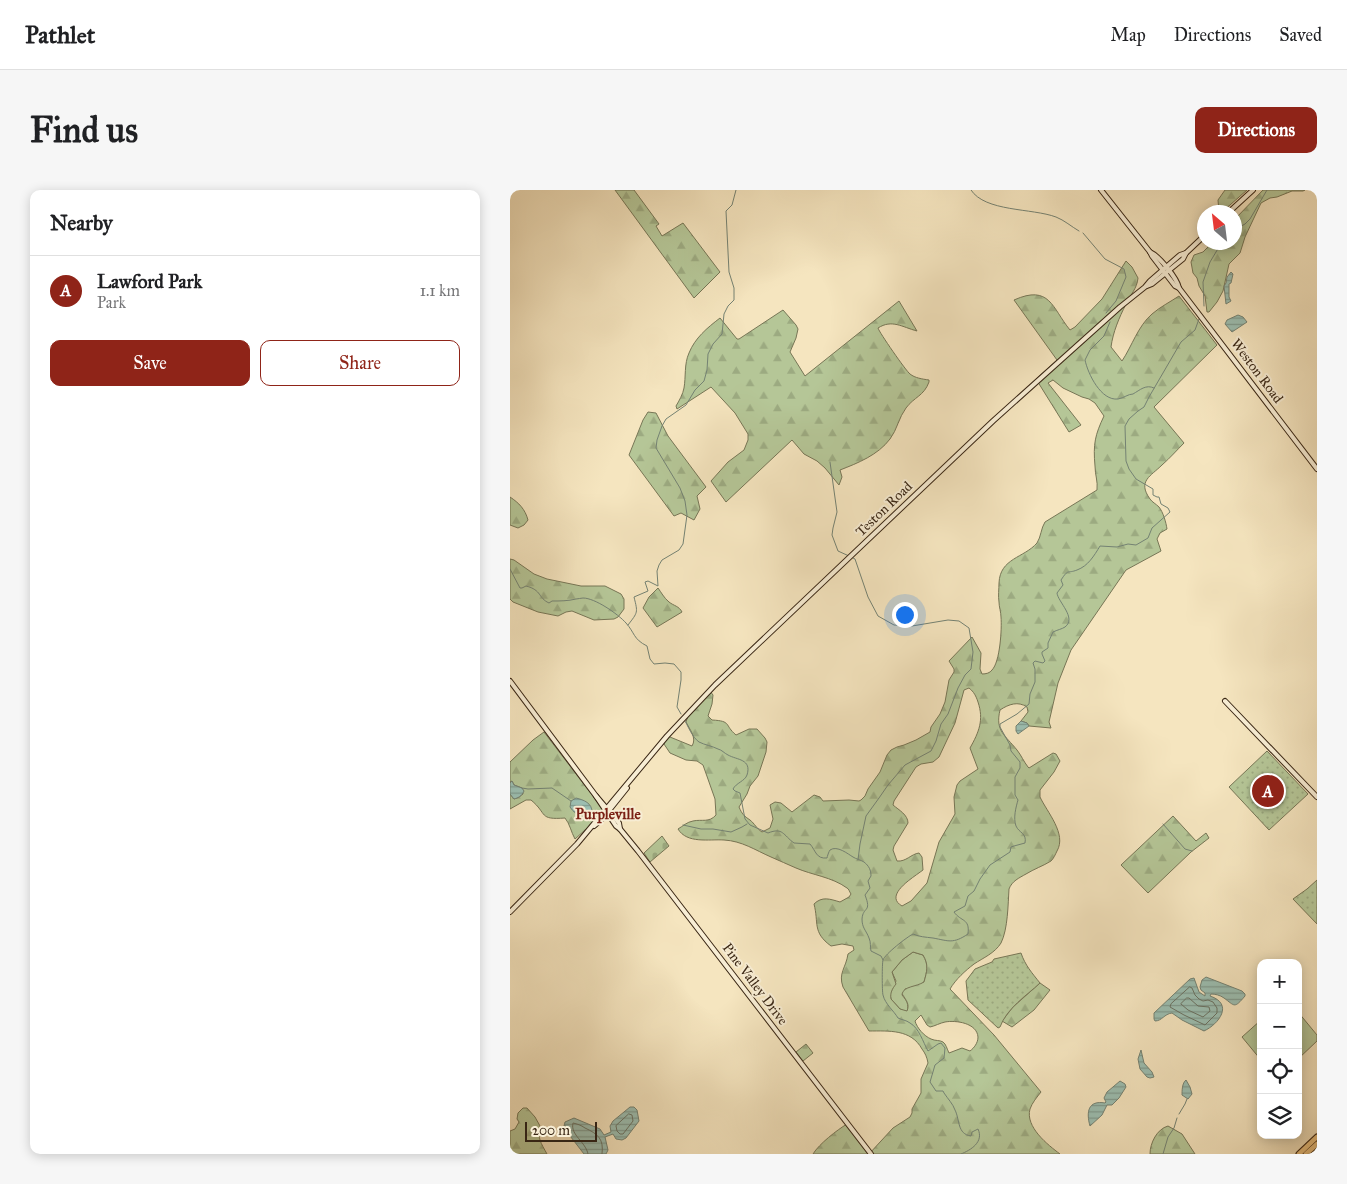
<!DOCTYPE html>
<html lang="en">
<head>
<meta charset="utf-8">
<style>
	:root { --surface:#fff; --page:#f6f6f6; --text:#202124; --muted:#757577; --line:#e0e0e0; --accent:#8f2418 }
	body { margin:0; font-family:"IM FELL Great Primer",serif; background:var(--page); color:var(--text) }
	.controls { position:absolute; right:15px; bottom:15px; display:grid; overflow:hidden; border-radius:10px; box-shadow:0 2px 12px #0003 }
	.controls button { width:45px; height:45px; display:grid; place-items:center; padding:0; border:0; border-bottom:1px solid var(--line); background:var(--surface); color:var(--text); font:25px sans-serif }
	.compass { position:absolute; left:687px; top:15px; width:45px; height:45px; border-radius:50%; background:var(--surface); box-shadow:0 2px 12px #0003; rotate:332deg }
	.scale { position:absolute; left:15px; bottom:12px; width:72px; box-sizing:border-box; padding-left:5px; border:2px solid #392614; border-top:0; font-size:14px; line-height:18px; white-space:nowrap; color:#392614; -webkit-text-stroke:4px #f8eed5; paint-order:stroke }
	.you { position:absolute; left:394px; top:424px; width:18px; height:18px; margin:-12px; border:4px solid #fff; border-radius:50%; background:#1a73e8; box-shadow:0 0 0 8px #1a73e833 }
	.badge { display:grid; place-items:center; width:32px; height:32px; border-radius:50%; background:var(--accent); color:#fff; font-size:16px; font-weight:700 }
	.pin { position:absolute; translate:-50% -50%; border:2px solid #fff; box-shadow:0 1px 5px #0006 }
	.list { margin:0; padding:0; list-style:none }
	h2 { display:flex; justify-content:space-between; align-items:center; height:65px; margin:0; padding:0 20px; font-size:21px }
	h2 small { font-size:16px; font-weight:400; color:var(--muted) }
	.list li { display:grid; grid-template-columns:32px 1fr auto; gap:15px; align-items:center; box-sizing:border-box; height:70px; padding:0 20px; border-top:1px solid var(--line) }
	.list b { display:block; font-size:19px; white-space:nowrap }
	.list p { margin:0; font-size:16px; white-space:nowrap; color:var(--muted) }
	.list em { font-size:16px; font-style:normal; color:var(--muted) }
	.actions { display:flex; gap:10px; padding:15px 20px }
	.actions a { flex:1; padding:11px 0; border:1px solid var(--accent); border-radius:10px; text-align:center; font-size:18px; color:var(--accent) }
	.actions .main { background:var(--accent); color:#fff }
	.icon { flex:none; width:28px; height:28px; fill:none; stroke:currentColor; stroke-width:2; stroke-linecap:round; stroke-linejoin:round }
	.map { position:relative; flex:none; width:807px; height:964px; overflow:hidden; border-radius:10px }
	header { display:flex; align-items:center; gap:30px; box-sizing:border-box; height:70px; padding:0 25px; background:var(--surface); border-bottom:1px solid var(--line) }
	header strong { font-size:24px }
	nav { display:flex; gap:28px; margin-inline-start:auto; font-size:18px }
	.intro { display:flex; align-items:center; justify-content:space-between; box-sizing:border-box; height:120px; padding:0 30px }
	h1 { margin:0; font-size:35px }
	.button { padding:12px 22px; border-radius:10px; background:var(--accent); color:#fff; font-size:18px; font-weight:700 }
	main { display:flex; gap:30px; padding:0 30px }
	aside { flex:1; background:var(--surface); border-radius:10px; box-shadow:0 2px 12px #0003 }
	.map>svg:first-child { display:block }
	.green { fill:#b5c697; stroke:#777656 }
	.forest { fill:url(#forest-firs); stroke:#777656; fill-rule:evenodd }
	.cemetery { fill:url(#cemetery-stones); stroke:#777656 }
	.park { fill:url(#park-dots); stroke:#777656 }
	.water { fill:url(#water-rules); stroke:#748273 }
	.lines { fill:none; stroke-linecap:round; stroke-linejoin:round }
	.shore { stroke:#6a7263; stroke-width:1 }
	.stream { stroke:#748273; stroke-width:1 }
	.secondary-casing { stroke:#392614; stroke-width:6 }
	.primary-casing { stroke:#392614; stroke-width:7 }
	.secondary { stroke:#f8eed5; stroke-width:4 }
	.primary { stroke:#eac280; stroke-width:4.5 }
	.labels { text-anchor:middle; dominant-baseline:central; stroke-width:4; stroke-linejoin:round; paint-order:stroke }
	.street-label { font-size:14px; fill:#392614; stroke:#f8eed5 }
	.neighbourhood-label { font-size:15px; font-weight:bold; fill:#7a1f14; stroke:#f8eed5 }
</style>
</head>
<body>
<header>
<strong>Pathlet</strong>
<nav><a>Map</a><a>Directions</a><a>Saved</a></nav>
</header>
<div class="intro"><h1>Find us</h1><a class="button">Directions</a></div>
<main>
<aside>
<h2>Nearby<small></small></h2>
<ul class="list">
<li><span class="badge">A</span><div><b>Lawford Park</b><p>Park</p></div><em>1.1 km</em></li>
</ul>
<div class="actions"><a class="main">Save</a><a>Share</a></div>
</aside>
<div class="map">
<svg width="807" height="964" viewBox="0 0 807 964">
	<defs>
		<pattern id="forest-firs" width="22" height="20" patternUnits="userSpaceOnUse" patternTransform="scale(1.25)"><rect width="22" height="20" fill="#b5c697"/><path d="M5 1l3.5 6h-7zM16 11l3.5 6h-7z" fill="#9caa81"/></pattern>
		<pattern id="cemetery-stones" width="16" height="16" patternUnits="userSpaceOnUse" patternTransform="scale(1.25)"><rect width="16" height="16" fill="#b5c697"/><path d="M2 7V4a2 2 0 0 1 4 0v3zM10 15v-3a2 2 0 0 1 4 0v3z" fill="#9caa81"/></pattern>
		<pattern id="park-dots" width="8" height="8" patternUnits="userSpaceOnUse" patternTransform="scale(1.25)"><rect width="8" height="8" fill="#b5c697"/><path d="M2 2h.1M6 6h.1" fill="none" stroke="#9caa81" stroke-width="1.8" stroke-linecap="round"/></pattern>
		<pattern id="water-rules" width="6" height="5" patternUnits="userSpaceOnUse" patternTransform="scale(1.25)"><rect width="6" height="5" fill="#9cbfb2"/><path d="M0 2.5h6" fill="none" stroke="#809b90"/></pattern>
	</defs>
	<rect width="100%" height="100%" fill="#f5e5bf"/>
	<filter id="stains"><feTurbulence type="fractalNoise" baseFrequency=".004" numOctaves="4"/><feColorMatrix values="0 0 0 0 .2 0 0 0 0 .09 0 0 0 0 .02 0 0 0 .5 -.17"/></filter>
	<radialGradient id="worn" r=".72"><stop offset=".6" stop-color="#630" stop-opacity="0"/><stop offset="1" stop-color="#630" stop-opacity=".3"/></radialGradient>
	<g class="green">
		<path d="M403,762L413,765C419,775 417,781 414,792L408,796L395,799L392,805C397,811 399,814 397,822L390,819L381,809L380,804L386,791L382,782L392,770Z"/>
		<path d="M788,822L807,845V851L788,869Z"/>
		<path d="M751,830V870L732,847Z"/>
	</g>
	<g class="forest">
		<path d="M105,0H124L149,34L146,36L152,46L173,33L210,82L184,108Z"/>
		<path d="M715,0H737L712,22H709L708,10Z"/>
		<path d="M753,0H795L793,1H782L767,7L760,8L751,13L735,47L730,63L719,74L713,101L707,112L699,122H697L695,106L689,96L687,88L683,83L681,72L684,65L693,62L702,53L724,52L725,29Z"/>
		<path d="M616,71L622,77L628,88C627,99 620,105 616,114C609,128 603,142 601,157L612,171C622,156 628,136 642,124C650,117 660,112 669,106L707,155L644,217L674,253C667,260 660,268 652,275C641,286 627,291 640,309C642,312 646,314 649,317C653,322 656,332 657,339L650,343L647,349L651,361L616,380L561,460L548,493L539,532L541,538L519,536L517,533L511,531L518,522L517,517C508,511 499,514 490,520C485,541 495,545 507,560C511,565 514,572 518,577L519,578L543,563L546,564L550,571L544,582L530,600V607C537,622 557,644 547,661C545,665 544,668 541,671C533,676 524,679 516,684C509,688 502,691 499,699C498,714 498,739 491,753C485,763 473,768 464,774C455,781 446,789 440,799L484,845L531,902C527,907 522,913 520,919C515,937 538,955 550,964H359L383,938L400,927L402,923V919L411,903V889L418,873C417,867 415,863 412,859C401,839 379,841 359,841L333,797C328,783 336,778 338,764L344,760L343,756L332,754L321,756C302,742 309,733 304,714C312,706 320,709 330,712L339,707L341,704C339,701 339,699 337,698C322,687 302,685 286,678C278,674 269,671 261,667C245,660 232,651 214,650C199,649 177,654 168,639C173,636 177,632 183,631C192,629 199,633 206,625L205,609L193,575L187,571L176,570L160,563L154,554V550L156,548L160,547L182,556C187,548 180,540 176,532L178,526L200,501L203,505L202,514L198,526L202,530C222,531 214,535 226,545L239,539H247L255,548L257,552L256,562L248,586L240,596L237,604L229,617C232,624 234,626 240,630C245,634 246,638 252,642L260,638L263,629L260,615L265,612L271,613L282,622L304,605L310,607L313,611L339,610L349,611L351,610L355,606L358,599L370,582L377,565L381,560L387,557L394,555L406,550L420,542L421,537L430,524L435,512L439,490L444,482V479L439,471L462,447L471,463L470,479L472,484C476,484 480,483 482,480C490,472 492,439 491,427C491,422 489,417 489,412C488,406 489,399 489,393C490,368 514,368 527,353C531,347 531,338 535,332L587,300C588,291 585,285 585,276C583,254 585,245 594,226L585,213L579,209L572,207L553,198L543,190L538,193L571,235L559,242L526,189L547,170L504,110C540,94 542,118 560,140L565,137L592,109ZM459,498C464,502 466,506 468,512C474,530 469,542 460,558L468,579L450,591L447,595L444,607L445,624L429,652L417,693L401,711L392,716C373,705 404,687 413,680L412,667L409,663C401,664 396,672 387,671L383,660L384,656L398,633C398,625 389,620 383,615L384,611L406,577L411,574L423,572L429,567L445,533L454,500ZM403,762L413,765C419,775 417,781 414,792C406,797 394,796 392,804C396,810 400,814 397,821L390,819L381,809C380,803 382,799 386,794L382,782L392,770ZM411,825L417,835L420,837C425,836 430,833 435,832C446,830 467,833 468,847C468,853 464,858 460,861L452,858L439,863C437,859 436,854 433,852C430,850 425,851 421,849C414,846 407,838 405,831Z"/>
		<path d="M389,111L407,141C392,137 382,129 368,138C369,142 396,181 400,184C405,188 412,189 419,190V192C414,206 404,207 396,218C389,227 387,240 380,249C368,265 348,273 330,280L332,287L329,295L315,278L307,271L294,264L282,250L216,312L201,291L218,272L234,260L238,250V244L225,223L201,197L167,219L166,216C169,211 173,204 174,198C176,187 174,174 179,163C185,148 197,138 210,128L227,149H229L273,120L286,135L288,139L286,148L280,162L295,186Z"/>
		<path d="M138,222L146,223L158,246L196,297L187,306L190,319L184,330L171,323L164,326L119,265L133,230Z"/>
		<path d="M0,307C9,313 15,319 18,330L14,335L8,338L0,335Z"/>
		<path d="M0,369L4,370L24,384L37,389L71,396H95L111,404L114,409V419L108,427L104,429L84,430L62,421L56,422L48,426L28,422L3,412L0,409Z"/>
		<path d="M148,398C151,402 154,408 159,412C164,416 169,416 172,422L147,437L133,418L139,407Z"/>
		<path d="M34,542L95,622L65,649C61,642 60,634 55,628C28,630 38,624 21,610H16L0,619V604L4,609L9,607L13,604L12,598L4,595L2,591L0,592V572L23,550Z"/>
		<path d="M663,626L686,651L696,643L699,648L681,662L638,703L611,675Z"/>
		<path d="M530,793L540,800L524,820L502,837L492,831L503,817Z"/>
		<path d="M13,918H17L25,927L30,936C27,948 31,953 37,964H0V941L5,939L9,932L7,929L8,923Z"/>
		<path d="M337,934L358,964H303C309,954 327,940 337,934Z"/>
		<path d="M658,936L672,944L685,964H640C640,953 647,939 658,936Z"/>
	</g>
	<g class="cemetery">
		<path d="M152,646L159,656L140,672L134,663Z"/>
		<path d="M296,854L303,863L293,871L286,862Z"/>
	</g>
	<g class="park">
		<path d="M757,561L798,604L759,640L719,597Z"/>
		<path d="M807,690V734L783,709L797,699Z"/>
		<path d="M511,763C515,775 522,783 530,793C516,806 497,818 490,837L488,838L458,810L456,791L465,779L482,772L484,769Z"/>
	</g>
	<g class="water">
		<path d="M721,82L723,84L721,93L719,94V107L721,111L716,114L714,96L716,93L717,87Z"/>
		<path d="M728,125L733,127L737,132L722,142L715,134L717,130Z"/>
		<path d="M511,531L517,533L519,536L508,544L506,541V536Z"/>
		<path d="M2,591L4,595L12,598L14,601C12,606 8,608 4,609L0,604V593Z"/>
		<path d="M66,608C74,610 82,613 82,622C73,628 66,626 60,617L61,611Z"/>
		<path d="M696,787L732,801L735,804V806C724,819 725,816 714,808C710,805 705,804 701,804L700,806C724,814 709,834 694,841L672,830L662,823C654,824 652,831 645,831L644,829V823L680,789L684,788L689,802L695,806V803L691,800L690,797L692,790Z"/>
		<path d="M631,860L634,873L642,882L644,887L640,888L637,887L630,879L628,869Z"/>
		<path d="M676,890L680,897L682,904L678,909L672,905C672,901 672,893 676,890Z"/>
		<path d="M610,891L615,894L616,897L609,908L602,915H597L592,925L580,936C576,922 578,910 595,913L596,912L594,908L597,902Z"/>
		<path d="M120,917H124L127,920L129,931L116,948L112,950L106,949L103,944L95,947L98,960L96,964H74L57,942L56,936H54L55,932L64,928L90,939L94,945L101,942L100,936L103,931Z"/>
	</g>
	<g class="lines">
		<g class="shore">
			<path d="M680,797L682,798L685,805L689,809L693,811L698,810L703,812L707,818V823L695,835L674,825L660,817L661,814Z"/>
			<path d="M677,808H679L688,816L699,817L700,821L693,827L678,820L671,814Z"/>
			<path d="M119,924L122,925L123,931L113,944H110L107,941L106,936Z"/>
			<path d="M78,964C76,952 60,945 63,933C67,934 71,935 75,938C88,944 94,949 92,964"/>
		</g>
		<g class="stream">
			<path d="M461,0C475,22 522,18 546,27C554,30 562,37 569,41"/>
			<path d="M724,40L735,34L740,29L757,0"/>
			<path d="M573,43L595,69L614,79L616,87L606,111L596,123"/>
			<path d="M694,116L693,92L700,72L712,52"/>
			<path d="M600,132L594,146L580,160L575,170C578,184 591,211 608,209C614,208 618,204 623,204C630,200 636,194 644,198"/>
			<path d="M320,272L327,322L323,338L322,345L328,361L339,366"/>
			<path d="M343,368L345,369L358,407L368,426L384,435L402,436L438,430L449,431L459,438L463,462L461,479L455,485L448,498L438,524L431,534L426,551L421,561L395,575L378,595L369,608L356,626L350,654L348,670"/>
			<path d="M0,379L10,398H12L16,396C32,400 28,408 39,413L42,411C50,411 58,411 66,409C68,409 71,408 73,408C85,408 108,424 116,433C125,443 123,449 137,456L140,469L144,474L155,473L164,474L171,482V490L167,517L171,524"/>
			<path d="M118,435C128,422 128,423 124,407L138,401L135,392L138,391L148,396L147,381L149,375L152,370L169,360L173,354L177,325L175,311L170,298L146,258L147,250L152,236L156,229L176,215L185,200L194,191L197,180L198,164L203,154L212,144L214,124L218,116L224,110V98L219,82L216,21L222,15L226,0"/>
			<path d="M174,529C178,536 182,547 189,552C195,555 202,556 208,559C212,560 214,563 218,565C227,570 242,569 237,585C235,591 226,593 223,599L225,601L230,603L235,629L240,635L258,643C273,637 273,645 284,653L300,654C306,661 306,669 317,668C317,667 319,661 320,660C327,655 338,664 343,667C346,669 351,670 354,672C359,676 361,680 361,686L358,691L360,698L355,705C362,723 353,716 352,729C352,738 356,740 359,748C361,752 360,757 361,761L371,766L373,770"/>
			<path d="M12,598L18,599L42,598L61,611"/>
			<path d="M653,634L675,659L682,661"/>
			<path d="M173,635L191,639H203L221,642L232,637L237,634"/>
			<path d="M669,924L675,914L677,909"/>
			<path d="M451,964C461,960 474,952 468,939L462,942L461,946C447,944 450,930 445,920C443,914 438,909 434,903L433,901H426L420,892L425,875L434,868L435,858L431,853L428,854L418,861C413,852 409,838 400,833C396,830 392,830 388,828C384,821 375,814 373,805C372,802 372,773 373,770C375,764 397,747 403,744C410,747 415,747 423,748C439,751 443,754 458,744C460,728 451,732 444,722L455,716L458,706L464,701L470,689L480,675L500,662L501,657L504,656L515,653C517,643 509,643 506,636C503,628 506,617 508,610L505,605V587L510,578V572L501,561L500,555L490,537V534L507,524L519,514L520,504L525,492V479L523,473L525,471L533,473L535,471L532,464V462L538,458V453L543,442C547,440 552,439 555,437C567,428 548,412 547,403L553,395L551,390C559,378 557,384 567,380C578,376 584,366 590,356L607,357L618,354L626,355L638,348L642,338L660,322L658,318L651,314L649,307H647L643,305V299L626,289L619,279L616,271L615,236L619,229L628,221L634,217L639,207L671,152L685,140L689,129"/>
			<path d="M653,964L658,947L664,938L667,928"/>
		</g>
		<g class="secondary-casing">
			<g id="secondary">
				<path d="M591,0L640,62L642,66L665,96L669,98"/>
				<path d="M719,22L743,0"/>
				<path d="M640,62C649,66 667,88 669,98L807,279"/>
				<path d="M637,96L642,94L673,69L676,63L694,46"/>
				<path d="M0,491L86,606L109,633L110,639"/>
				<path d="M715,511L807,607"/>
				<path d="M86,606L106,636L110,639L128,661L361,964"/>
				<path d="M84,636L93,628L117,598"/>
				<path d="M0,722L67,654L157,546L205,495L483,231L610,117L635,97L640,91L670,65L676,63"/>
			</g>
		</g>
		<g class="primary-casing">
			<g id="primary">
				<path d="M789,964L807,947"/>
				<path d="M796,964L807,954"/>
			</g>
		</g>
		<use href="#secondary" class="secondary"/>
		<use href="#primary" class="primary"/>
	</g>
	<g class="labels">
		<g class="street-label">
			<text transform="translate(747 181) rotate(53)">Weston Road</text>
			<text transform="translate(374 319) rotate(-44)">Teston Road</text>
			<text transform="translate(245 794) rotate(53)">Pine Valley Drive</text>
		</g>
		<g class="neighbourhood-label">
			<text x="98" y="624">Purpleville</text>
		</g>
	</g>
	<rect width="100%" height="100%" filter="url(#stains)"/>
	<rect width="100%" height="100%" fill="url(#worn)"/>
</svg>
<div class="controls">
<button>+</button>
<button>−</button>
<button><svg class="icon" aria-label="locate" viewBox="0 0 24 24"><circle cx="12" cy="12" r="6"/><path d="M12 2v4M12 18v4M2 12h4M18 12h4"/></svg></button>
<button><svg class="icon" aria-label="layers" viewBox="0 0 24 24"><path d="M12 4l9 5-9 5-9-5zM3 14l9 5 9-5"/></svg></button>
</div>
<svg class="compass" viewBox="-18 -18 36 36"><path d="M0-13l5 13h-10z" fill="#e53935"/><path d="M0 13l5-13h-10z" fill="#757577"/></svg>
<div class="scale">200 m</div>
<div class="you"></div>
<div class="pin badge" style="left:758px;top:601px">A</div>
</div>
</main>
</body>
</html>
